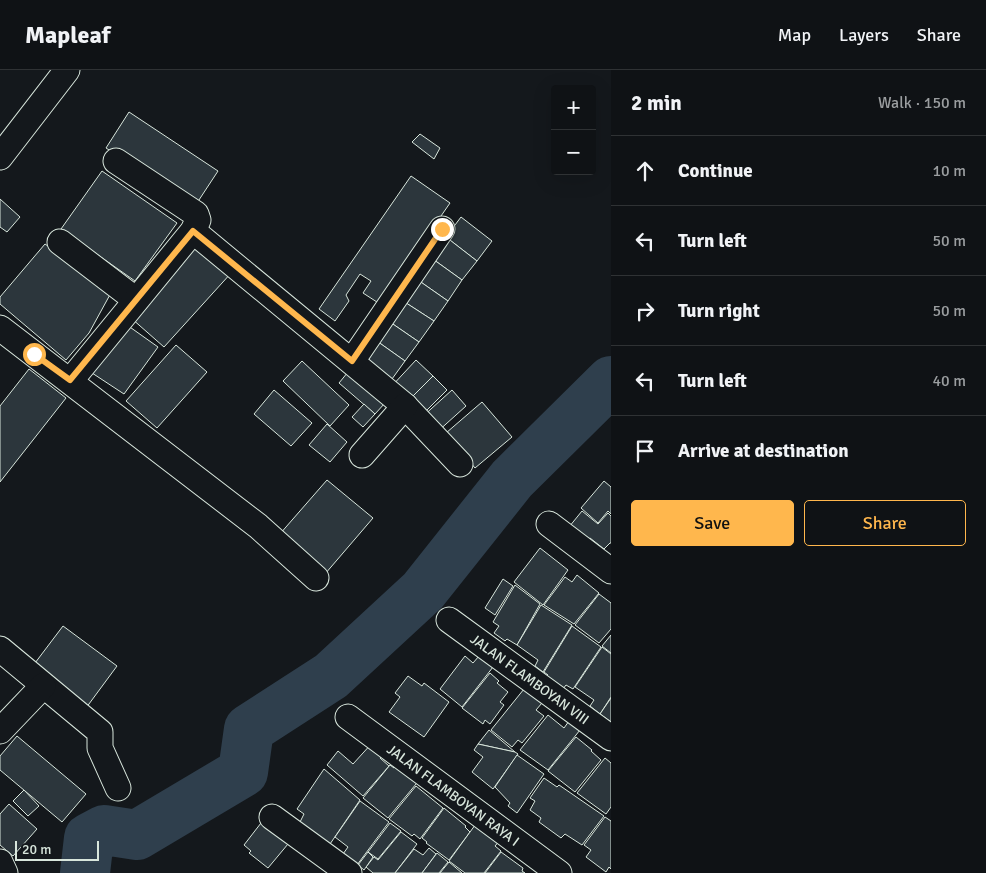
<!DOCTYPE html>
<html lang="en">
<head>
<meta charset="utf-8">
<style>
	:root { --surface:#0f1215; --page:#181b1e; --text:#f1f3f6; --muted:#9b9ea0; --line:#2f3234; --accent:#ffb74d }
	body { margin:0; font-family:Signika,sans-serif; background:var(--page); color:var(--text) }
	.controls { position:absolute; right:15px; top:15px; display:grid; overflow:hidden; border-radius:5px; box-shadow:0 5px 20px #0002 }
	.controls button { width:45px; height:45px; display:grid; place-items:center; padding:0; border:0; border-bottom:1px solid var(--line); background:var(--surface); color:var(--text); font:25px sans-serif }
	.scale { position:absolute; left:15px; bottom:12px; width:84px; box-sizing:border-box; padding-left:5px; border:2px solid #d8e6dc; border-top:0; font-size:14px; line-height:18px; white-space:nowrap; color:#d8e6dc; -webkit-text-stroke:4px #14181c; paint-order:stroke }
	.stop { position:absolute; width:15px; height:15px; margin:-11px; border:4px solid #ffb74d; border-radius:50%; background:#fff }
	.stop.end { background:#ffb74d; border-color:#fff; box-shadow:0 1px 5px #0008 }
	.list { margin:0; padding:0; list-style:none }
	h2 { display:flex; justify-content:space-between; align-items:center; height:65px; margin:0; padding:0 20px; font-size:21px }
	h2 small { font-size:16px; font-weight:400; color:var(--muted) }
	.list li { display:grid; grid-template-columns:32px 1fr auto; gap:15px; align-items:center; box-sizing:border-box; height:70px; padding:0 20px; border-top:1px solid var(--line) }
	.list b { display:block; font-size:19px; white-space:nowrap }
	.list em { font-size:16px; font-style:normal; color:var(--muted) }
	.actions { display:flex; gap:10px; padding:15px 20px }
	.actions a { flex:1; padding:11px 0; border:1px solid var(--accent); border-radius:5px; text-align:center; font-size:18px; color:var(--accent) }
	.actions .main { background:var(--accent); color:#111 }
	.icon { flex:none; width:28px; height:28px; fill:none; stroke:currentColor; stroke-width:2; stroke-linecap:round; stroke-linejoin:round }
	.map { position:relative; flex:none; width:611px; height:803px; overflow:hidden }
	header { display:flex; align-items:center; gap:30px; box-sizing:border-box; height:70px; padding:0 25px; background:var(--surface); border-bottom:1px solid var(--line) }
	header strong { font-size:24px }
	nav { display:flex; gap:28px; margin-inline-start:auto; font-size:18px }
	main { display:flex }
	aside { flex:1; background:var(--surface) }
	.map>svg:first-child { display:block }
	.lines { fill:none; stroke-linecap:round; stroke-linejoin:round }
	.river { stroke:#2f3f4d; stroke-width:50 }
	.building { fill:#2c363c; stroke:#d8e6dc }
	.minor-casing { stroke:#d8e6dc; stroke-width:27 }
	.minor { stroke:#14181c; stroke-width:25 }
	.route { stroke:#ffb74d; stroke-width:6 }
	.labels { text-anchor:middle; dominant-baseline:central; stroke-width:4; stroke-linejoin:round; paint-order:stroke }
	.street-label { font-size:14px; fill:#d8e6dc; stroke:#14181c }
</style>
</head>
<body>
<header>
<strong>Mapleaf</strong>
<nav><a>Map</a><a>Layers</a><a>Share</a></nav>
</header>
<main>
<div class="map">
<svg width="611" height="803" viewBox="0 0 611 803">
	<rect width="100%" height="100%" fill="#14181c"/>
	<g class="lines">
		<path class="river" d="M85,803L89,768L104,760L137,765L243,702L249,659L331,606L423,521L512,409L611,311"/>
	</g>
	<g class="building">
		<path d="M129,42L218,101L195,136L106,78Z"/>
		<path d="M420,64L440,78L434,89L412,72Z"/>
		<path d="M102,101L177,153L135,211L61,159Z"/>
		<path d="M411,106L450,133L380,234L363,223L371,211L360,204L346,225L349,231L335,251L319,239Z"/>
		<path d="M0,129L20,147L7,162L0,157Z"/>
		<path d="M461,147L492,171L477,191L446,167Z"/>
		<path d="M446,167L477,191L462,210L430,187Z"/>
		<path d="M199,173L232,202L164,277L131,248Z"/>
		<path d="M45,174L112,221L89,263L66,290L0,234V227Z"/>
		<path d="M430,187L462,210L448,231L415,208Z"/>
		<path d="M415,208L448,231L434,251L400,229Z"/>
		<path d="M400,229L434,251L419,272L387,250Z"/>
		<path d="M387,250L419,272L405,291L374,269Z"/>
		<path d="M127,255L158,277L124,324L89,301Z"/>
		<path d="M374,269L405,291L392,309L363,286Z"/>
		<path d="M176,275L207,302L157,358L126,331Z"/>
		<path d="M416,290L433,306L407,332L390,318Z"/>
		<path d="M302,291L349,335L330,356L283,311Z"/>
		<path d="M29,299L66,328L0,412V336Z"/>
		<path d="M348,302L385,333L375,344L339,313Z"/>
		<path d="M433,306L447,320L421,346L407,332Z"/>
		<path d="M274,320L312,353L291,376L254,344Z"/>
		<path d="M452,320L466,336L436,363L421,348Z"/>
		<path d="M482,332L512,367L475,398L446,363Z"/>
		<path d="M364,334L375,344L363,357L352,347Z"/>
		<path d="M327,354L347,372L330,392L309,375Z"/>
		<path d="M327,410L373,448L325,504L279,465Z"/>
		<path d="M604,411L611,417V444L608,441L598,453L581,438Z"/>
		<path d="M582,441L598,454L608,443L611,446V473H610L604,479L590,468L586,471L569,457Z"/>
		<path d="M540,478L568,500L543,535L514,512Z"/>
		<path d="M577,505L599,523L574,554L544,535L565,507L572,512Z"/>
		<path d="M503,509L513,516L495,545L485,538Z"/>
		<path d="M515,515L540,534L517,575L507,569L505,571L494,563L499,556L493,552Z"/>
		<path d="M599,524L611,533V559L599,573L575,555Z"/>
		<path d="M541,535L572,555L543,602L535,596L538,590L517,575Z"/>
		<path d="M63,556L117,596L86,638L32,597Z"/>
		<path d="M572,556L601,577L573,619L566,615L563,619L546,606L548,605L544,602Z"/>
		<path d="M611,565V583L602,576Z"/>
		<path d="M602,577L611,584V627L600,644L590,636L594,630L575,617Z"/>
		<path d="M465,586L473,593L479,586L493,597L462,637L440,619Z"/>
		<path d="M490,603L499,611L497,613L508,622L500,632L504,635L490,654L485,650L483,654L462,638Z"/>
		<path d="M408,606L422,616L424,613L449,632L424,667L389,642L400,627L395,623Z"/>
		<path d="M524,619L542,633L536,640L544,646L522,673L518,670L512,677L491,660Z"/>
		<path d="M611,628V652L600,644Z"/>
		<path d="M548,645L564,658L569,651L580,660L548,700L520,680Z"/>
		<path d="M489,660L515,682L478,674Z"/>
		<path d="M17,666L86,724L62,752L0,700V686Z"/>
		<path d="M576,667L592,680L591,681L601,690L575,722L548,701Z"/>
		<path d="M373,672L385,682L380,688L389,696L363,726L327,695L338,681L353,694Z"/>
		<path d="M478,674L515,682L518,684L493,719L472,702L483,687L474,680Z"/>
		<path d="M517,685L544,704L517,743L508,736L510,733L495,717Z"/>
		<path d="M605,688L611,693V737L606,744L577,723Z"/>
		<path d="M400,692L421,708L388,748L363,728L390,695L394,698Z"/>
		<path d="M324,699L360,730L330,774L300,752L304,744L297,739Z"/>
		<path d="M544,708L557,717L559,715L604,746L582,775L565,764L561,768L539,752L541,748L530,740L535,731L530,728Z"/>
		<path d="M416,716L443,738L420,769L414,764L412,766L389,749Z"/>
		<path d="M24,720L39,736L28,746L13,731Z"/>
		<path d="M360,731L389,752L357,795L343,784L348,777L335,767Z"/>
		<path d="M9,734L37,759L13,786L0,775V744Z"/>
		<path d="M444,738L466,756L465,757L470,762L449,790L426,773L427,772L422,768Z"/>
		<path d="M605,747L611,751V799L609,797L606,802L586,787L591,780L584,775Z"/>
		<path d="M478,751L501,769L495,776L501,781L484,803H465L449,791Z"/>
		<path d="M261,753L288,774L268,798L249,783L251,781L244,775Z"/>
		<path d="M390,753L401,761L378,789L368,782Z"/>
		<path d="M401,762L417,774L395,803H373L366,797L374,787L378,790Z"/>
		<path d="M429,778L436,784L422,803H395L414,779L423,785Z"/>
		<path d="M368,782L373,787L364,800L358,795Z"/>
		<path d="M501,782L523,798L522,801L525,803H485Z"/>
		<path d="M437,783L448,792L439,803H422Z"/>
		<path d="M449,792L462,803H440Z"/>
	</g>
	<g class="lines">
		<g class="minor-casing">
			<g id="minor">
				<path d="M0,87L67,0"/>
				<path d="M193,161L405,336L460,394"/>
				<path d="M60,172L136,230"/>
				<path d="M0,258L258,456L316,508"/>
				<path d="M352,291L442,159"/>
				<path d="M71,310L193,161L198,150L196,144L116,91"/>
				<path d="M362,385L405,336"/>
				<path d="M549,454L611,501"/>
				<path id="s1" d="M449,550L611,668"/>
				<path d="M0,579L100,662V678L118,718"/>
				<path id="s2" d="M348,647L559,803"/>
				<path d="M0,661L43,616"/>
				<path d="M272,747L349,803"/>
				<path d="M0,792L5,803"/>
			</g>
		</g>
		<use href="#minor" class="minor"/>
	</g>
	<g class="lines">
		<path class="route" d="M34,284L70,310L193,161L352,291L442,159"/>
	</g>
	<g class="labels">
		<g class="street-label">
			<text stroke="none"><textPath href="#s1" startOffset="100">JALAN FLAMBOYAN VIII</textPath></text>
			<text stroke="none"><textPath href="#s2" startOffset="131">JALAN FLAMBOYAN RAYA I</textPath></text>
		</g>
	</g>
</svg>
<div class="controls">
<button>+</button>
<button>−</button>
</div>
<div class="scale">20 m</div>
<div class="stop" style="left:34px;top:284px"></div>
<div class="stop end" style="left:442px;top:159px"></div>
</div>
<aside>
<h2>2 min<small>Walk · 150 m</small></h2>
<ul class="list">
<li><svg class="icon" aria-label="ahead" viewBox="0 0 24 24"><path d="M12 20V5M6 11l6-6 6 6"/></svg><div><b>Continue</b></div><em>10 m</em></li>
<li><svg class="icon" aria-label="left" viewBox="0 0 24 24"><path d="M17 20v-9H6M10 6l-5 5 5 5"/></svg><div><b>Turn left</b></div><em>50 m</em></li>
<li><svg class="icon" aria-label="right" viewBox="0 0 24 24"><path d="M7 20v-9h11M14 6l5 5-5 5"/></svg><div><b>Turn right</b></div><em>50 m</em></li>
<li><svg class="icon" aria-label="left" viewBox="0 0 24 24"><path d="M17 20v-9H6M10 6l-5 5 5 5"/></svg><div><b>Turn left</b></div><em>40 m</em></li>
<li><svg class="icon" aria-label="arrive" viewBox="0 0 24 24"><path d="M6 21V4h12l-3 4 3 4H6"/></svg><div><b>Arrive at destination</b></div></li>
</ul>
<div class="actions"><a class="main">Save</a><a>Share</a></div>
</aside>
</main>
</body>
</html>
